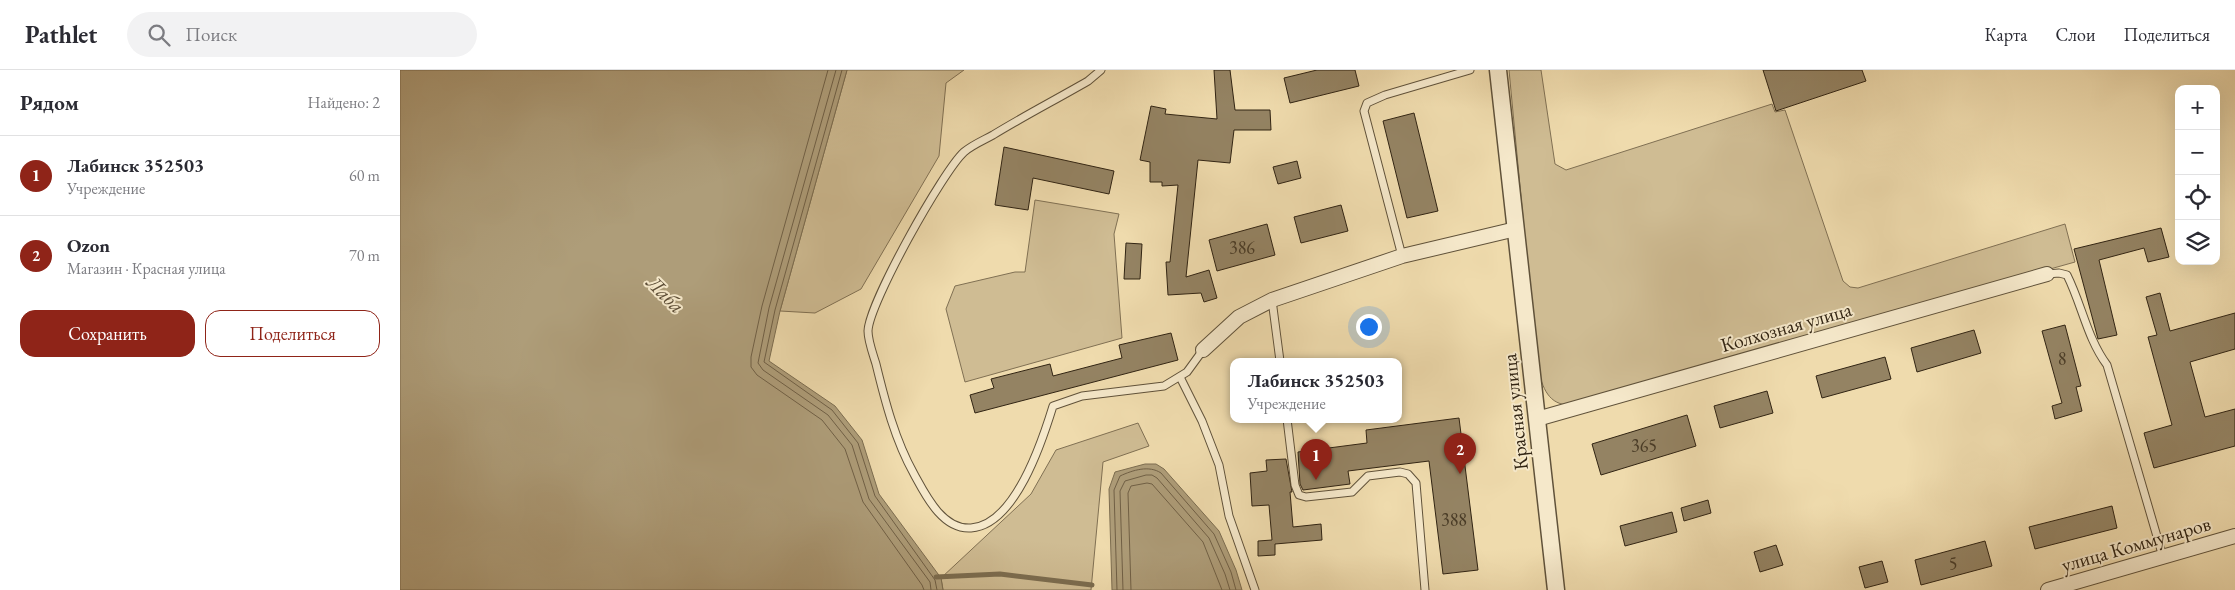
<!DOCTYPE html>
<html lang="ru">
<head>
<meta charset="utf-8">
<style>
	:root { --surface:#fff; --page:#f2f2f3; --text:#2b2b33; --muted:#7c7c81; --line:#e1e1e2; --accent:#8f2418 }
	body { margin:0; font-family:"EB Garamond",serif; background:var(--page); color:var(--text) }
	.controls { position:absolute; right:15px; top:15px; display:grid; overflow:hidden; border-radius:10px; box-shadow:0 5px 20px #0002 }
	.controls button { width:45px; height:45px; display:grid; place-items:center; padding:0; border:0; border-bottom:1px solid var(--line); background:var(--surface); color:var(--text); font:25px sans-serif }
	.you { position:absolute; left:968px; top:256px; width:18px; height:18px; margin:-12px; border:4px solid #fff; border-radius:50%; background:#1a73e8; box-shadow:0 0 0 8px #1a73e833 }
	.badge { display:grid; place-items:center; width:32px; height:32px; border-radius:50%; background:var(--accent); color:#fff; font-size:16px; font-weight:700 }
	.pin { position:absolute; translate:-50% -41px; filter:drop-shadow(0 1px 2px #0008) }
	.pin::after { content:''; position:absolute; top:26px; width:18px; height:15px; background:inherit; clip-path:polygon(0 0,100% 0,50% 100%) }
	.popup { position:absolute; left:830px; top:288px; width:172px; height:65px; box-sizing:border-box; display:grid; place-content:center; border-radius:10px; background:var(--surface); filter:drop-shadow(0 1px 4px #0005); font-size:16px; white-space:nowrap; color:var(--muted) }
	.popup b { font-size:19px; color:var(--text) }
	.popup::after { content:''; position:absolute; left:50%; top:100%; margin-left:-10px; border:10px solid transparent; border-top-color:var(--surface) }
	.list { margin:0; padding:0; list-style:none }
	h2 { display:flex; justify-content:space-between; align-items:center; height:65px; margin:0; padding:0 20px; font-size:21px }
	h2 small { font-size:16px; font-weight:400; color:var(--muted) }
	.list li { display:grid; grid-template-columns:32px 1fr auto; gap:15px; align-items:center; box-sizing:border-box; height:80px; padding:0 20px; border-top:1px solid var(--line) }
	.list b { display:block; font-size:19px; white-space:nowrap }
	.list p { margin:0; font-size:16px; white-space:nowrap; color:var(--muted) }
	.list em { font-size:16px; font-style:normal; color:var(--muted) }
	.actions { display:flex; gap:10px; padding:15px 20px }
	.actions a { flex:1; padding:11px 0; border:1px solid var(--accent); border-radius:15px; text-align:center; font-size:18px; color:var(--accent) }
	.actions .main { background:var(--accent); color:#fff }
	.icon { flex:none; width:28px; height:28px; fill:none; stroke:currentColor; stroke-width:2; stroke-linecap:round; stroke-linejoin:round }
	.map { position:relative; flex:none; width:1835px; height:520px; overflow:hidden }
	header { display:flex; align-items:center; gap:30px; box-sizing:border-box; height:70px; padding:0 25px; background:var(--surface); border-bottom:1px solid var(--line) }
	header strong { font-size:24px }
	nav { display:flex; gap:28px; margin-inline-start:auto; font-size:18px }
	.search { width:350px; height:45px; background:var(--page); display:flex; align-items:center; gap:12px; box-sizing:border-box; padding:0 18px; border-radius:28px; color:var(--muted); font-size:19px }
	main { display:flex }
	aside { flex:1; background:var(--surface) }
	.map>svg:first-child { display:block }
	.green { fill:#cfbc93; stroke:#807053 }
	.water { fill:#ae9d79; stroke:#7c6d50 }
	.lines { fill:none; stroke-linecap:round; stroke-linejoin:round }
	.shore { stroke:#706046; stroke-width:1 }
	.stream { stroke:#7c6d50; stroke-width:5 }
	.building { fill:#948363; stroke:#312413 }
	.service-casing { stroke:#60523a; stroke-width:9 }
	.minor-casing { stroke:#60523a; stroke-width:16 }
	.tertiary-casing { stroke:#60523a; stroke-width:19 }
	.service { stroke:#f5e8ca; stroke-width:7 }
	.minor { stroke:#f5e8ca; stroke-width:14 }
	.tertiary { stroke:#f5e8ca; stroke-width:16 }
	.labels { text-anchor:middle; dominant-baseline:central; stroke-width:4; stroke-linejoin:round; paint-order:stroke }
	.number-label { font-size:18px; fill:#4a3c27 }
	.street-label { font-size:20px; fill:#312413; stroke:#f5e8ca }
	.water-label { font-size:21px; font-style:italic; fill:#5d4e37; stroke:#f5e8ca }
</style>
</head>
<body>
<header>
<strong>Pathlet</strong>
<div class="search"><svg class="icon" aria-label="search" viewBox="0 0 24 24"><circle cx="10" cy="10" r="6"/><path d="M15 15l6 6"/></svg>Поиск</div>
<nav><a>Карта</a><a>Слои</a><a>Поделиться</a></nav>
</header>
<main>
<aside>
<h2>Рядом<small>Найдено: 2</small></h2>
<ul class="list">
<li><span class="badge">1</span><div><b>Лабинск 352503</b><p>Учреждение</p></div><em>60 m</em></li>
<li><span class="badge">2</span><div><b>Ozon</b><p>Магазин · Красная улица</p></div><em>70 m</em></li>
</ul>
<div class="actions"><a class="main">Сохранить</a><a>Поделиться</a></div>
</aside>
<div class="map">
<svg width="1835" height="520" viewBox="0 0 1835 520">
	<rect width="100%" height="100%" fill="#efdbad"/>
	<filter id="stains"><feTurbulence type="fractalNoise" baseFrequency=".004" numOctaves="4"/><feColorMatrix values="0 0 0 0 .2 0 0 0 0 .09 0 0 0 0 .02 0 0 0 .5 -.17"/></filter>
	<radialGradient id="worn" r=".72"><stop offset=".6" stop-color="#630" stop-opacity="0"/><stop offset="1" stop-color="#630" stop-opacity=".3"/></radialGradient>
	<g class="green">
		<path d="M447,0H564L546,13L539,86L461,219L415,243L380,241Z"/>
		<path d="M1109,0H1141L1155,94L1166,100L1372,34L1375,42L1385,40L1443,211L1450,217L1458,218L1665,154L1675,192L1167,335C1146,333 1142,314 1137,296Z"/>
		<path d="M635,130L719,144L714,164L722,268L565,312L546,239L555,216L615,202H625Z"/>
		<path d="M738,353L749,376L703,392L691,520H543L541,508L631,424L656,380Z"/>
	</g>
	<g class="water">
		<path d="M0,0H447L380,241L369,291L435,336L462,370L479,424L541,508L543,520H0Z"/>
		<path d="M745,394H756L764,399L819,461L836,500L842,520H712L709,419L715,402Z"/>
	</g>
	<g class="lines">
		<g class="shore">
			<path d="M428,0L362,236L351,287V297L357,305L422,350L445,379L463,432L522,515L524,520"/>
			<path d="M436,0L369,238L358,293L363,300L428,345L452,375L469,429L530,512L531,520"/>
			<path d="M442,0L375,240L364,292L432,340L458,373L475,426L535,510L537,520"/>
			<path d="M717,520L714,420L720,406C733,400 749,395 761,403L814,464L831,502L836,520"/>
			<path d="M723,520L720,421L725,411L746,405H752L757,408L809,468L825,504L830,520"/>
			<path d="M731,520L728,423L731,416L747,413L752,414L803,472L822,520"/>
		</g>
		<path class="stream" d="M536,507L600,504L692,515"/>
	</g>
	<g class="building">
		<path d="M814,0H830L835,40H870L871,60H834L830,93L798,90L786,207L809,200L817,228L804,232L801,223L768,225L766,192H770L778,115L762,116V112H750V92L740,90L751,36L766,39L765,44L817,49Z"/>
		<path d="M917,0H955L959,16L890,33L884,8Z"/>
		<path d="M1363,0H1462L1466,11L1376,41Z"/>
		<path d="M1014,43L1038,141L1007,148L983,51Z"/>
		<path d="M604,77L714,101L709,124L633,108L628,140L595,135Z"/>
		<path d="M897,91L901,108L878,114L873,97Z"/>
		<path d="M941,135L948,161L901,173L894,147Z"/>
		<path d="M867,154L875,185L817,201L809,170Z"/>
		<path d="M1761,158L1769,187L1748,192L1744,178L1699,190L1717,265L1698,269L1674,179Z"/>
		<path d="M726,173L742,174L740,209H724Z"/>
		<path d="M1760,223L1770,261L1835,243V279L1790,292L1805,347L1835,339V376L1754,398L1744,363L1772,355L1748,267L1757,265L1746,227Z"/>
		<path d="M1665,255L1681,316L1676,317L1682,341L1655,349L1652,336L1662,333L1642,261Z"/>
		<path d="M1574,260L1581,283L1517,302L1511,278Z"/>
		<path d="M771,263L778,290L575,343L570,325L594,318L591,309L650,294L653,306L722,288L719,275Z"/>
		<path d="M1485,287L1491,309L1422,328L1416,306Z"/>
		<path d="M1367,321L1373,343L1320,358L1314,336Z"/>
		<path d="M1287,345L1296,376L1201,405L1192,374Z"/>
		<path d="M1059,348L1078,500L1043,504L1029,391L948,401L950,414L903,420L900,414L898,382L967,373L966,360Z"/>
		<path d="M886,389L892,422H890L893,457L921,454L922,470L875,474V485L858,486V471L872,470L869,435L852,436L850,403L867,401L866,390Z"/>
		<path d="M1308,430L1311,443L1284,451L1281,438Z"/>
		<path d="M1712,436L1717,458L1635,479L1629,457Z"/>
		<path d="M1272,442L1277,462L1225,476L1220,456Z"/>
		<path d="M1585,471L1592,496L1521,515L1515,490Z"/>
		<path d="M1376,475L1383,495L1360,502L1354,482Z"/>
		<path d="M1482,491L1488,512L1465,518L1459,497Z"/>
	</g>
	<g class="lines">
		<g class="service-casing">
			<g id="service">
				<path d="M701,0L688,11C657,29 624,46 593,65C584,70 572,75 564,82C543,101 469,233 468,261C468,271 473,284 476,294C485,331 495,370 514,404C525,424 542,460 571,458C615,455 642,372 653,336L682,326L764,316L787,302L803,280"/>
				<path d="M1002,186L964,41L967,33L985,25L1070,0"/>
				<path d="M1647,204L1659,203L1667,205C1682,235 1687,268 1707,295L1763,487"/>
				<path d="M872,230L880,291"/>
				<path d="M780,307L802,351L819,395L829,446L855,520"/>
				<path d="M887,349L895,415L899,425L906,427L952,422L968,406L1000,402L1008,404L1016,413L1025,520"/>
			</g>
		</g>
		<g class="minor-casing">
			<g id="minor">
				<path d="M803,280L839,247L872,230L1002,186L1116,159"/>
				<path d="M1137,349L1647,204"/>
				<path d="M1648,520L1835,466"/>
			</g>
		</g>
		<g class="tertiary-casing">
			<path id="tertiary" d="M1098,0L1156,520"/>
		</g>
		<use href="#service" class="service"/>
		<use href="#minor" class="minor"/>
		<use href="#tertiary" class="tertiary"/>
	</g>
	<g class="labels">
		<g class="number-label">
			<text x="842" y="177">386</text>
			<text x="1662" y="288">8</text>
			<text x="1244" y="375">365</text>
			<text x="1054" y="449">388</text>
			<text x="1553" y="493">5</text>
		</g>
		<g class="street-label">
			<text transform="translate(1386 257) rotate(-16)">Колхозная улица</text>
			<text transform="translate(1115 342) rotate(-96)">Красная улица</text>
			<text transform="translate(1736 474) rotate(-16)">улица Коммунаров</text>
		</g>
		<g class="water-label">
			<text transform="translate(266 224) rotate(45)">Лаба</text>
		</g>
	</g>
	<rect width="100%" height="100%" filter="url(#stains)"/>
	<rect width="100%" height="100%" fill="url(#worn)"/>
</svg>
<div class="controls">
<button>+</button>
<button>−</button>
<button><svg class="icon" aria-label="locate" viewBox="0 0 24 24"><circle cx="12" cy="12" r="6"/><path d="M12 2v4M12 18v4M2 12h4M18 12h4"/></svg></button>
<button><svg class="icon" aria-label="layers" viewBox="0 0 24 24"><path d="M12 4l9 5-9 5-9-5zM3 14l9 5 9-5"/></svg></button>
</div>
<div class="you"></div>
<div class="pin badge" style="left:916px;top:410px">1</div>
<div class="popup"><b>Лабинск 352503</b>Учреждение</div>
<div class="pin badge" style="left:1060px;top:404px">2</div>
</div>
</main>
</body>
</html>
